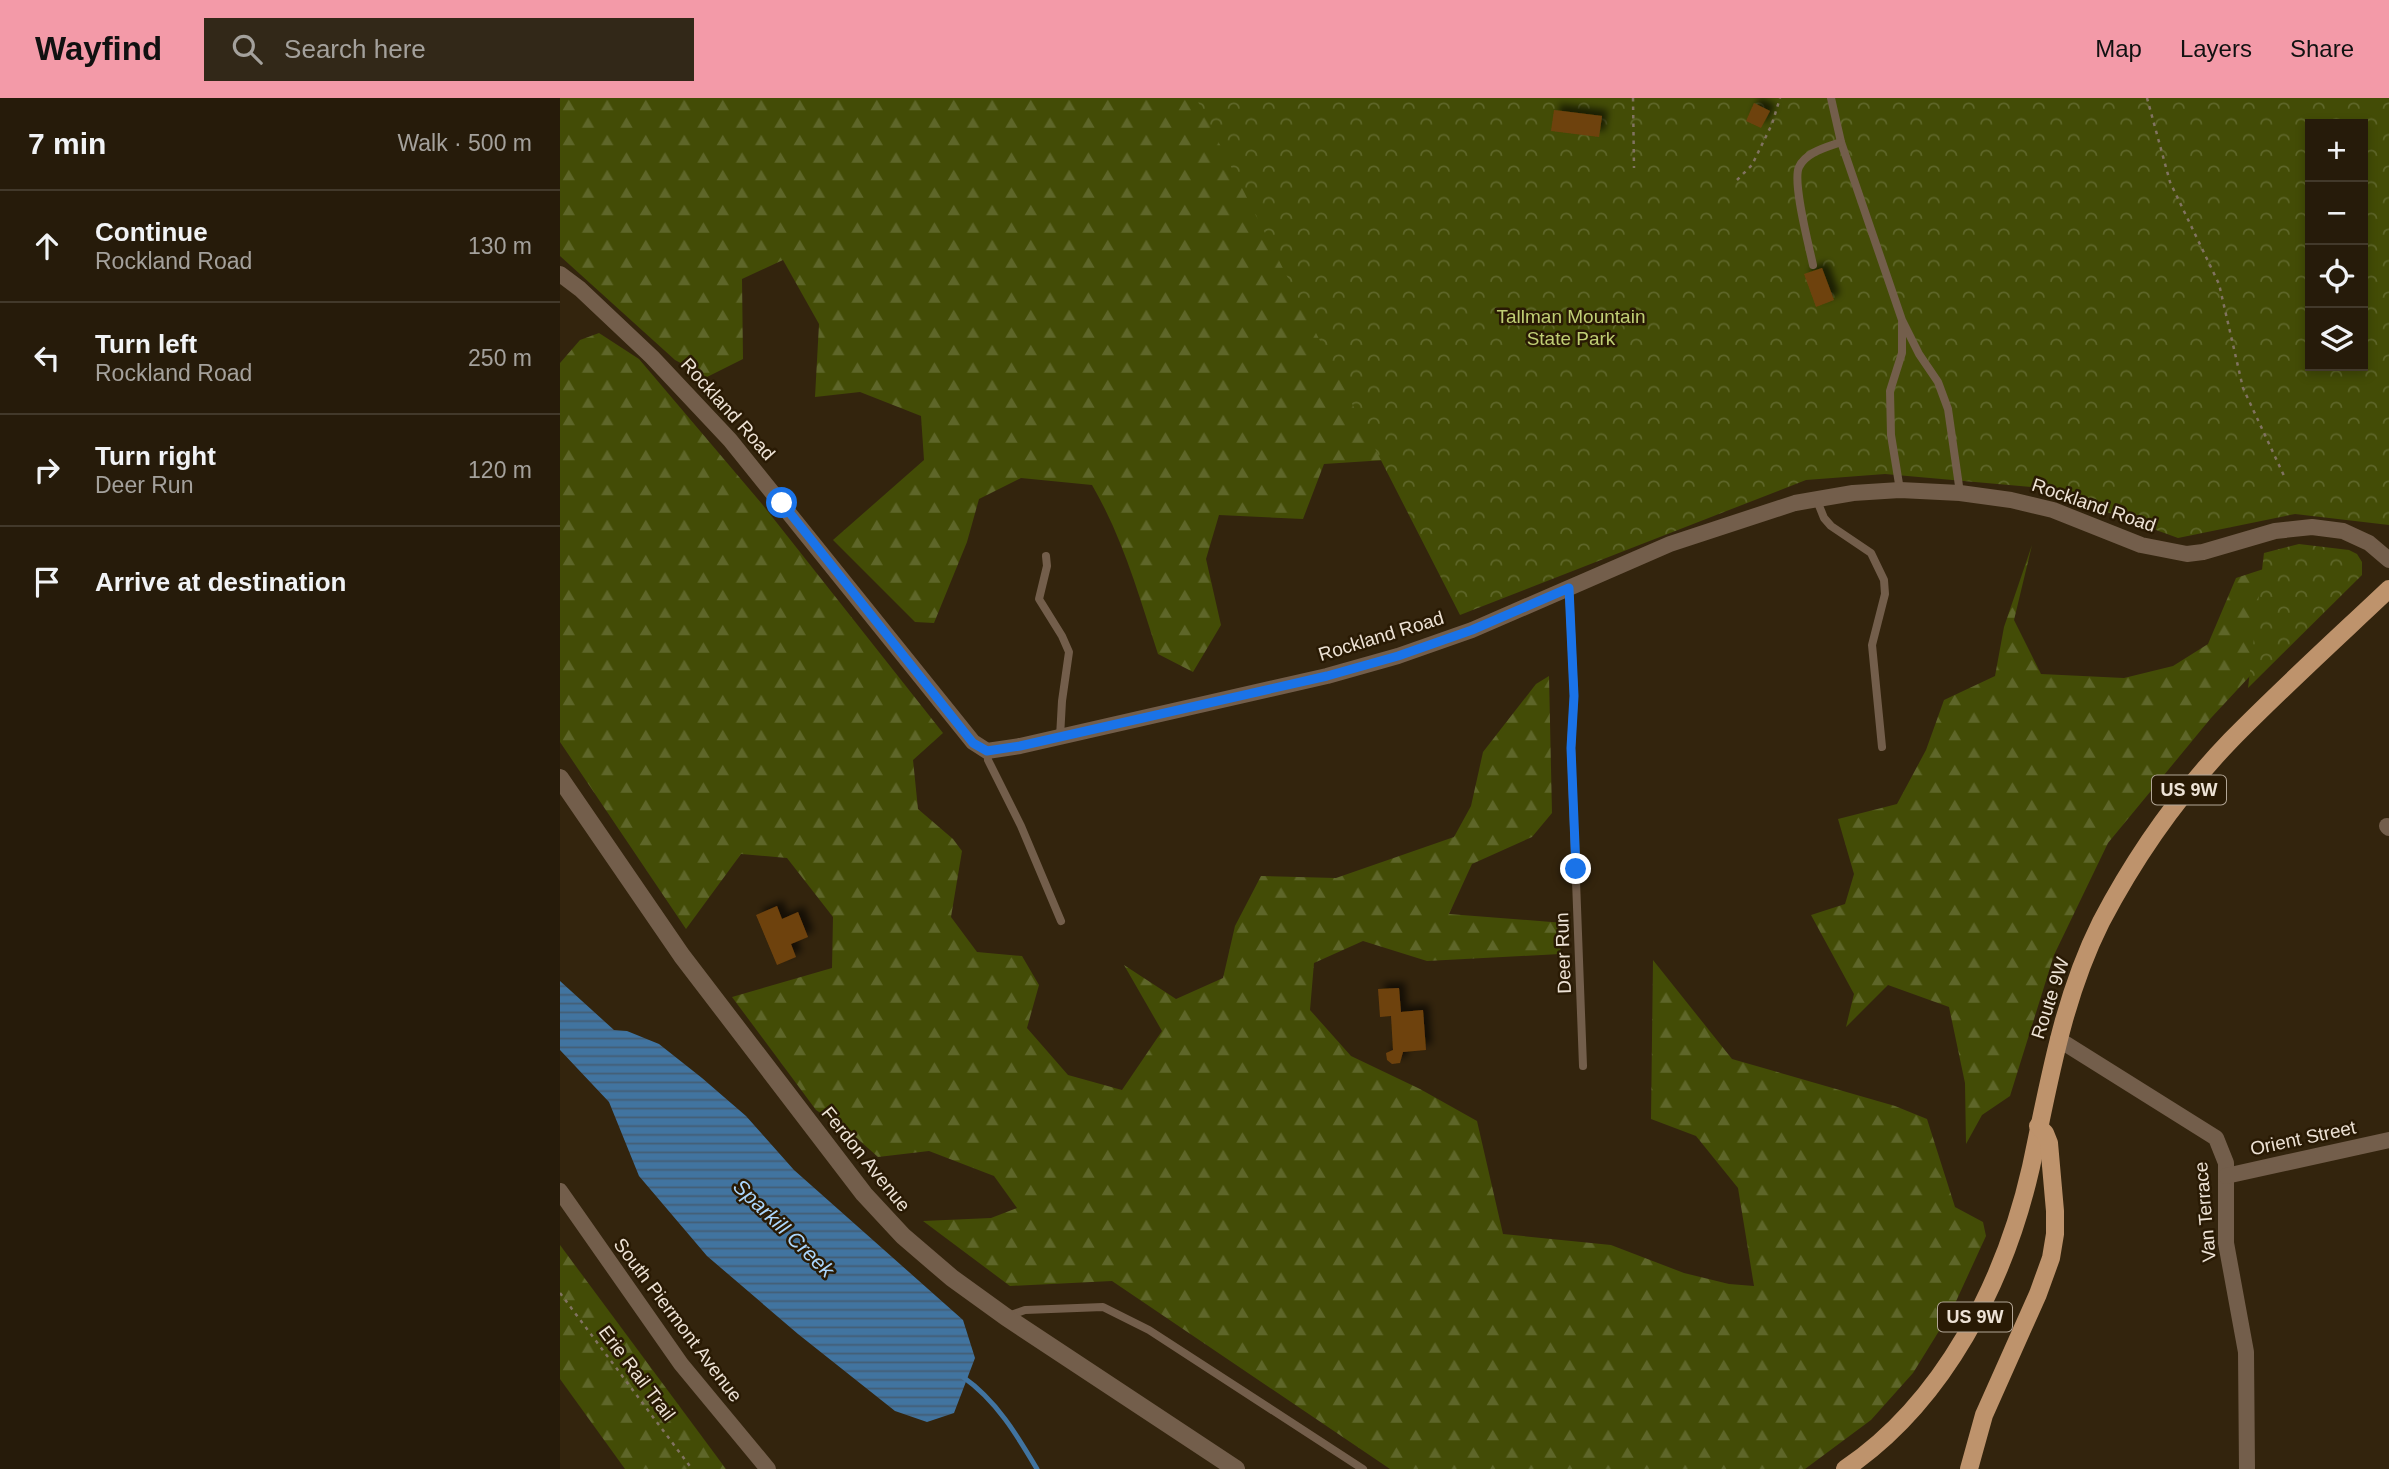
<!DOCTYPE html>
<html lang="en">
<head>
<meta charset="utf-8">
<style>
	:root { --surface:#261b0a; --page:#322818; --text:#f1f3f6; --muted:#a4a19c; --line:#42392b; --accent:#f39aa8 }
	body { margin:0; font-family:Helvetica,sans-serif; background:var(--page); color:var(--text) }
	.controls { position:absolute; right:21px; top:21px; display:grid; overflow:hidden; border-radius:0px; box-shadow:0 4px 10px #0003 }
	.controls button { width:63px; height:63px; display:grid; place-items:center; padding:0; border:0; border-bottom:2px solid var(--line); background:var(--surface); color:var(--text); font:35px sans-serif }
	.stop { position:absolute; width:21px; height:21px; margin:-16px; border:5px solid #1a73e8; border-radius:50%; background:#fff }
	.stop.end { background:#1a73e8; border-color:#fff; box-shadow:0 2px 7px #0008 }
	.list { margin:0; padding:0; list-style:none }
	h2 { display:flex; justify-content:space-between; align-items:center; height:91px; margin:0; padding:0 28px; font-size:30px }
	h2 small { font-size:23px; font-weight:400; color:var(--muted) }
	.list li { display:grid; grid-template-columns:46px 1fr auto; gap:21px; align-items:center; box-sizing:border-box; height:112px; padding:0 28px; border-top:2px solid var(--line) }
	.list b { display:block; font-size:26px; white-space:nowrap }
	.list p { margin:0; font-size:23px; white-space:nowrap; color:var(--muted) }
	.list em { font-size:23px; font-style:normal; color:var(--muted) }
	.icon { flex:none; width:38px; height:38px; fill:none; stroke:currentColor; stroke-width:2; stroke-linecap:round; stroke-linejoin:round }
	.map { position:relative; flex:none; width:1829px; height:1371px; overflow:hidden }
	header { display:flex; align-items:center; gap:42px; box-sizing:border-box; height:98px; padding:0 35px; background:var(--accent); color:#111 }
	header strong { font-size:33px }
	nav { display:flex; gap:38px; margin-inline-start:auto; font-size:24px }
	.search { width:490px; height:63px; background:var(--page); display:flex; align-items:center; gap:18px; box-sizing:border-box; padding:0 24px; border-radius:0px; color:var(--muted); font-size:26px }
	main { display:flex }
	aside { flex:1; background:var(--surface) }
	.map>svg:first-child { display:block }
	.forest { fill:url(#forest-firs) }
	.park { fill:url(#park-crowns); fill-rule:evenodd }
	.water { fill:url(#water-rules) }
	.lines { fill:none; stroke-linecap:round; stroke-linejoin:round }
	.stream { stroke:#4174a0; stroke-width:5 }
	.building { fill:#6e420d; filter:url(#shadow) }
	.path { stroke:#817361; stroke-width:2.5; stroke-dasharray:3.5 5; stroke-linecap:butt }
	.service { stroke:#735e4b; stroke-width:8 }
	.minor { stroke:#735e4b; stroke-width:16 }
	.tertiary { stroke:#735e4b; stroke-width:18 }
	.primary { stroke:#be936c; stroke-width:18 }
	.route { stroke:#1a73e8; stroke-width:9 }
	.labels { text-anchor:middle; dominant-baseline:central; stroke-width:5; stroke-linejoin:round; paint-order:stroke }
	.shield { fill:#291a04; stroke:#b2a696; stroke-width:2 }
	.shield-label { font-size:18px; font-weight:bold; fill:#ede2d5 }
	.park-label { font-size:19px; fill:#c0cf74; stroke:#291a04 }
	.street-label { font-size:19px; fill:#ede2d5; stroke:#291a04 }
	.water-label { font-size:21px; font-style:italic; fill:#abd6fd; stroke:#291a04 }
</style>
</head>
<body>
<header>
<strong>Wayfind</strong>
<div class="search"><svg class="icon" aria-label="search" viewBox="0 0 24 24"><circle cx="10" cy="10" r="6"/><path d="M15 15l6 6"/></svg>Search here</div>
<nav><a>Map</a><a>Layers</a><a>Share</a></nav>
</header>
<main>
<aside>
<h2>7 min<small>Walk · 500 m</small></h2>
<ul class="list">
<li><svg class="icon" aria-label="ahead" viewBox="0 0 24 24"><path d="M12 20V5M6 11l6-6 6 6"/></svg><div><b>Continue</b><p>Rockland Road</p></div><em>130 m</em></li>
<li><svg class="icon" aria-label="left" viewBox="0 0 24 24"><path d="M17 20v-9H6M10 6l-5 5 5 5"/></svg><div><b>Turn left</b><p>Rockland Road</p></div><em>250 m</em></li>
<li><svg class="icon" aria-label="right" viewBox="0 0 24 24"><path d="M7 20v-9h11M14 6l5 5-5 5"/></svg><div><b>Turn right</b><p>Deer Run</p></div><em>120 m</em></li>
<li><svg class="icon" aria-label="arrive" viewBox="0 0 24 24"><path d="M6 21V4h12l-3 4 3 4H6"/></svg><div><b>Arrive at destination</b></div></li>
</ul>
</aside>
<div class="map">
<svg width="1829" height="1371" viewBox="0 0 1829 1371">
	<defs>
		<pattern id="forest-firs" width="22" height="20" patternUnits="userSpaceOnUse" patternTransform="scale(1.75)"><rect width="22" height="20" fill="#434c06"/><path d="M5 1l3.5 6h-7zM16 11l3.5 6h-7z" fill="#5e6629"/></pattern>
		<pattern id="park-crowns" width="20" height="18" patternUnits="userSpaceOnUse" patternTransform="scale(1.75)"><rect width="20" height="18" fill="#434c06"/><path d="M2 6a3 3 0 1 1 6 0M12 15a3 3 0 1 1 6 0" fill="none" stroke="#5e6629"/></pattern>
		<pattern id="water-rules" width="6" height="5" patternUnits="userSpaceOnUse" patternTransform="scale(1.75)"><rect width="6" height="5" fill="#4174a0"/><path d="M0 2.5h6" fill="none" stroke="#445e75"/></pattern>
		<filter id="shadow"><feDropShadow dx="6" dy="-6" stdDeviation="3.5" flood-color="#0009"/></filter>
	</defs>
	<rect width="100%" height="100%" fill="#33240d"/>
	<g class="forest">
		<path d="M0,0H962L841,361L764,366L743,421L659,417L646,461L661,527L633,574L598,556C579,498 563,440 532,387L461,380L419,401L407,444L374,525L355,524L273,442L364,362L361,318L300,294L255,299L259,226L223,162L182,181L183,261L147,279L115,262L0,158Z"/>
		<path d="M39,235L79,261L202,406L383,635L353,662L358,711L393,741L402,753L391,819L417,854L462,858L479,887L467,930L508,977L562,992L602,933L564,867L616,901L663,880L675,828L701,778L776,780L894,739L911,708L923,654L976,586L989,578L992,715L972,739L912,766L889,816L1004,825L1000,856L867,863L803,843L754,865L750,912L791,958L860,991L917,1023L943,1136L1051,1147L1124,1175L1169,1186L1194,1188L1178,1090L1136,1038L1091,1021L1093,862L1172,961L1335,1008L1367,1021L1395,1109L1423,1124L1426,1138L1392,1212L1353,1275L1311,1322L1245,1371H830L552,1183L450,1188L363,1123L431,1120L457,1110L434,1078L369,1053L318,1059L291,1035L256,1012L172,899L272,870L273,819L227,760L181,756L126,831L0,644V265L20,242Z"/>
		<path d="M1472,447L1454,522L1481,576L1564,580L1613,568L1648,546L1676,480L1737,460L1779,482L1651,620L1548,745L1494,857L1450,998L1422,1017L1406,1046L1405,985L1389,909L1328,887L1286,929L1294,896L1251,817L1285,806L1294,776L1278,721L1337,706L1366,652L1384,602L1435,578L1444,529Z"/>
		<path d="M0,1147L166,1371H65L0,1281Z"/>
	</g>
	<g class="park">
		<path d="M636,0H1829V427L1735,416L1618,440L1481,390L1325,376L1246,382L900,517ZM1750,26H1803V268H1750Z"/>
		<path d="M1739,446L1789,452L1797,456L1802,464V477L1688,590L1704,455Z"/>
	</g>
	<path class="water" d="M0,883L54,932L67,933L99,946L142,980L186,1018L234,1072L403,1222L415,1260L394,1315L367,1324L335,1313L238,1236L147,1158L79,1078L49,1004L0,952Z"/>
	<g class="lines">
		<path class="stream" d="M403,1279C436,1302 457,1337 477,1371"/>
	</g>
	<g class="building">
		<path d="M1194,5L1210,13L1201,30L1186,23Z"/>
		<path d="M994,12L1042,18L1039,39L991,33Z"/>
		<path d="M1262,170L1274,202L1256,209L1244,176Z"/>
		<path d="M217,808L222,821L238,814L248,839L231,846L236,859L217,867L196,817Z"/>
		<path d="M839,890L841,914L863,912L866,952L843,954L840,965L832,966L827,962L826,955L833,952L831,918L820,919L818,891Z"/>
	</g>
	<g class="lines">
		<g class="path">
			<path d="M1073,0L1074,70"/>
			<path d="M1587,0L1610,84L1659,186L1683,290L1725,380"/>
			<path d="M1177,82L1192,67L1212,26L1220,0"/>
			<path d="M0,1195L132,1371"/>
		</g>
		<g class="service">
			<path d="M1271,0L1281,44L1342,222L1359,256L1378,284L1388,311L1400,395"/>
			<path d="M1253,167C1249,148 1232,84 1239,69C1246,54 1267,49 1281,44"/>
			<path d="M1340,392L1331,337L1330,293L1342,255V225"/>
			<path d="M1256,400L1264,420L1271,428L1311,455L1324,482L1325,496L1312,547L1322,649"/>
			<path d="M486,458L487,468L479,501L502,538L509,554L502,603L500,639"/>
			<path d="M1009,490L1014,598L1011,650L1023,968"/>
			<path d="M427,653L428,662L461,728L501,823"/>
			<path d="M448,1218L465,1212L543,1209L589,1232L803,1371"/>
		</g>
		<g class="minor">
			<path d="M0,176L20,191L92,259L170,342L413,644L427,653L460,648L767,578L838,558L912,532L1110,446L1235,405L1293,395L1340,392L1400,395L1451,402L1493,412L1581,447L1627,456L1643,454L1715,433L1752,429L1783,433L1809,445L1829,462"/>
			<path d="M1827,728L1829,730"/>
			<path d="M1498,941L1656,1040L1666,1065V1145L1686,1254L1687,1371"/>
			<path d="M1666,1078L1829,1042"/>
			<path d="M0,1093L121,1266L208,1371"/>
		</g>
		<path class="tertiary" d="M0,680L122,858L304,1096L343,1138L392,1180L446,1219L676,1371"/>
		<g class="primary">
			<path d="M1285,1371C1384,1304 1445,1184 1471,1069C1489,985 1502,902 1541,824C1575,759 1620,695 1671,642C1722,590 1776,541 1829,491"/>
			<path d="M1409,1371L1424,1317L1478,1196L1491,1160L1495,1136V1113L1489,1045L1485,1035L1478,1028"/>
		</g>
	</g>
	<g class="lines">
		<path class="route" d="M222,405L413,645L427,653L460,648L767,578L838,558L912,532L1009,490L1014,598L1011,650L1016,771"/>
	</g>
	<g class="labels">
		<g class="shield">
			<rect x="1592" y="677.5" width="74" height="29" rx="5"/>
			<rect x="1378" y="1204.5" width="74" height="29" rx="5"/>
		</g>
		<g class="shield-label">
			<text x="1629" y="692">US 9W</text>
			<text x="1415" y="1219">US 9W</text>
		</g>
		<g class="park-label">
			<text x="1011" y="218">Tallman Mountain<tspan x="1011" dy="22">State Park</tspan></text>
		</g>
		<g class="street-label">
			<text transform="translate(168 311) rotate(48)">Rockland Road</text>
			<text transform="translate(1534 407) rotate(19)">Rockland Road</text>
			<text transform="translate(821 538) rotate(-17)">Rockland Road</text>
			<text transform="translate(1003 855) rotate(-92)">Deer Run</text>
			<text transform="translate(1490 900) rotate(-72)">Route 9W</text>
			<text transform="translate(1743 1040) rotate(-12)">Orient Street</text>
			<text transform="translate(306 1061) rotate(51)">Ferdon Avenue</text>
			<text transform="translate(1645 1114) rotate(-95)">Van Terrace</text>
			<text transform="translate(118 1222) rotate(53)">South Piermont Avenue</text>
			<text transform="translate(77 1275) rotate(53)">Erie Rail Trail</text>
		</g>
		<g class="water-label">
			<text transform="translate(224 1130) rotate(44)">Sparkill Creek</text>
		</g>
	</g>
</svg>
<div class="controls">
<button>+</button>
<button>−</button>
<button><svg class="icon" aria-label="locate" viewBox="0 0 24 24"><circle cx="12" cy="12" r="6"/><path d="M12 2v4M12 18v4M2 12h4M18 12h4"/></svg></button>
<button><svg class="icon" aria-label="layers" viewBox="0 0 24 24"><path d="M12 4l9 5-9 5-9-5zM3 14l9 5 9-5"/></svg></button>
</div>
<div class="stop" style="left:222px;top:405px"></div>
<div class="stop end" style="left:1016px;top:771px"></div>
</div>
</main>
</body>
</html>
